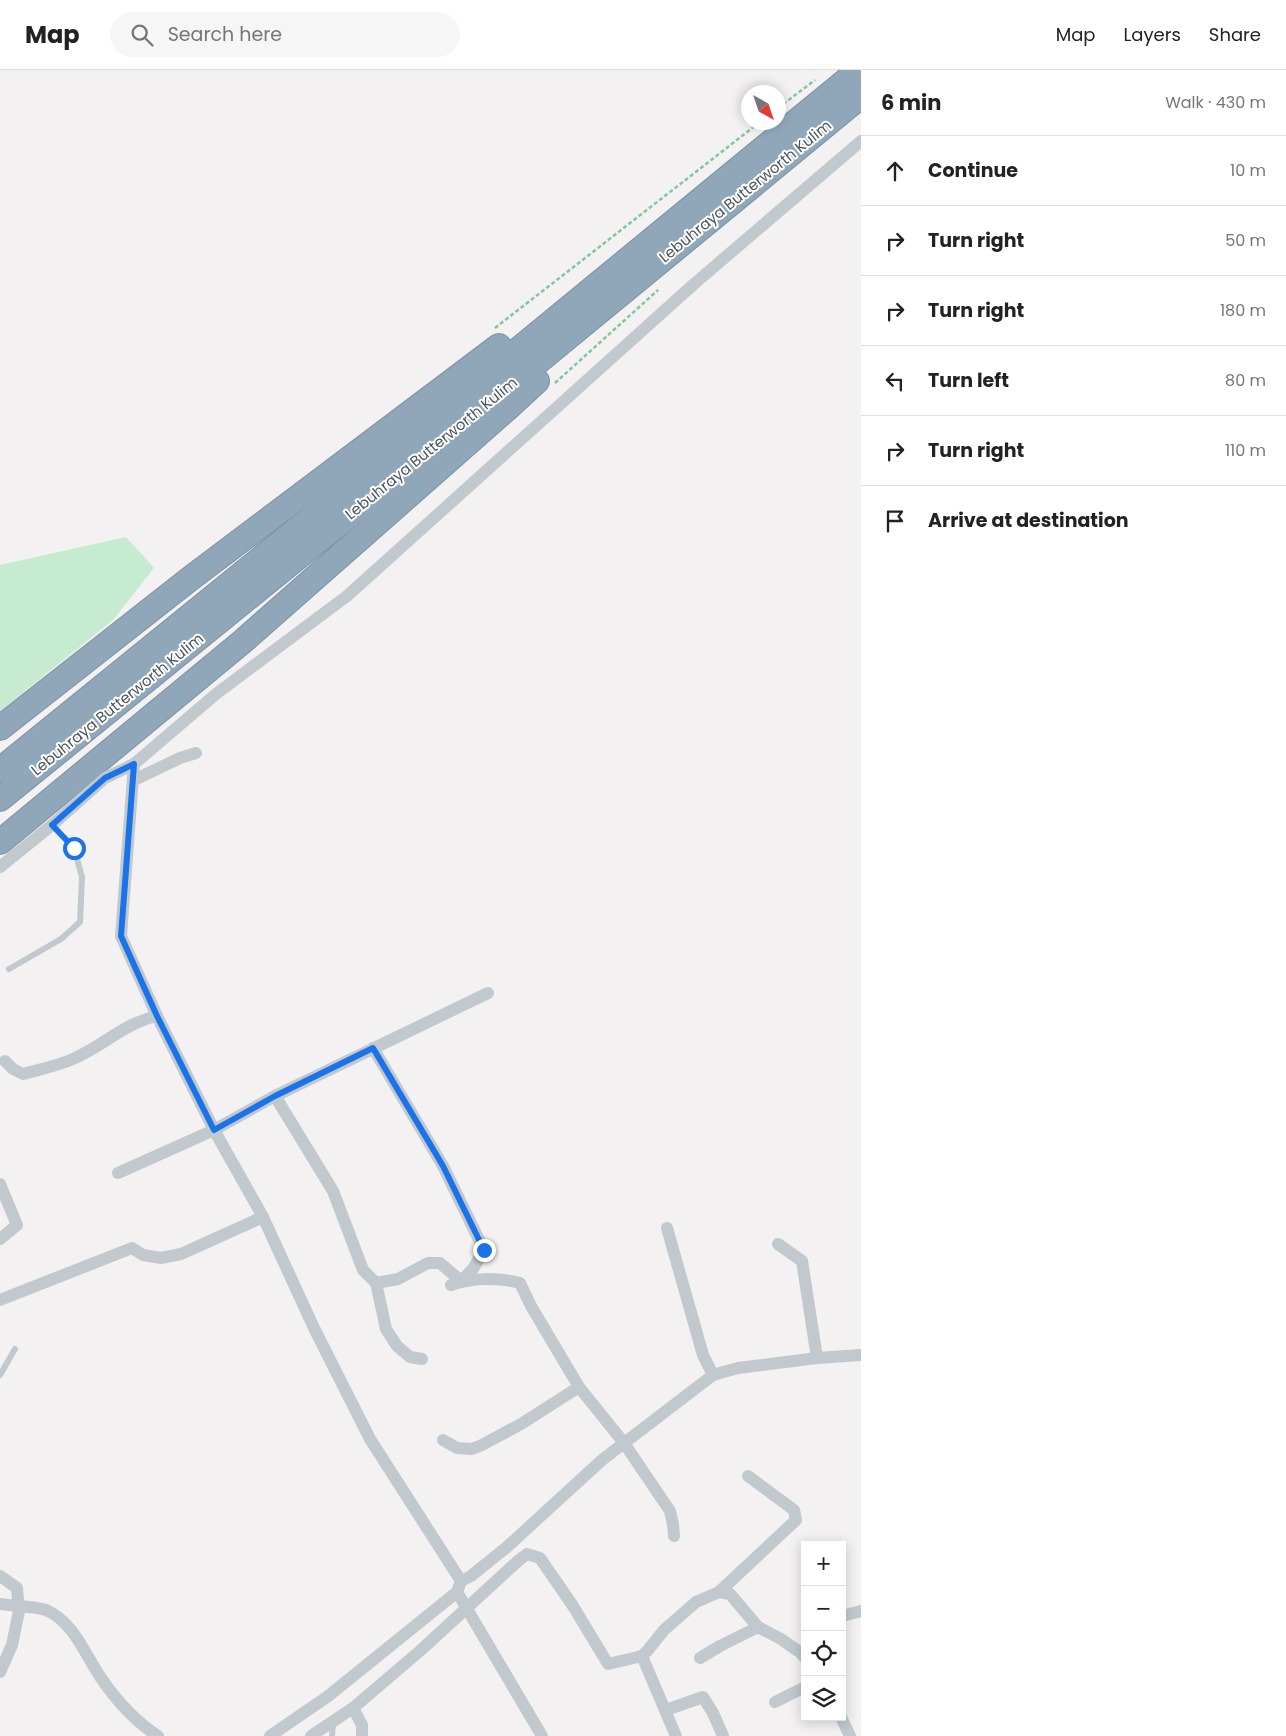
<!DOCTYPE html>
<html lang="en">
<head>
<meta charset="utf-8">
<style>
	:root { --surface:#fff; --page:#f6f6f6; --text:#222; --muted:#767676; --line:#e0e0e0 }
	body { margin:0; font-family:Poppins,sans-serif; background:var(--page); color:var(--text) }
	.controls { position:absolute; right:15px; bottom:15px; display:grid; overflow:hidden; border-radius:0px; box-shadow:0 2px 12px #0003 }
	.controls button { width:45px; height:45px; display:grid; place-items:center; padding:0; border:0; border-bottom:1px solid var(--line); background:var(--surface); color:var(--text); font:25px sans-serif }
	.compass { position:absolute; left:741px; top:15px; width:45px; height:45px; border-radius:50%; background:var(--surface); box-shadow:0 2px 12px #0003; rotate:140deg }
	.stop { position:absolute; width:15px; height:15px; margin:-11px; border:4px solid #1a73e8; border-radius:50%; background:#fff }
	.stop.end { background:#1a73e8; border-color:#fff; box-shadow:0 1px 5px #0008 }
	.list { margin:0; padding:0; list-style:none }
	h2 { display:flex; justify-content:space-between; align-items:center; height:65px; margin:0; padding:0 20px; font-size:21px }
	h2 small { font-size:16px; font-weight:400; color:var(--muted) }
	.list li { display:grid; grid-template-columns:32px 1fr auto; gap:15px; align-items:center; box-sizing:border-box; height:70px; padding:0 20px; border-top:1px solid var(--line) }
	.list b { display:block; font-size:19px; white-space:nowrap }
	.list em { font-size:16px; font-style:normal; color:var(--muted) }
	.icon { flex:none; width:28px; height:28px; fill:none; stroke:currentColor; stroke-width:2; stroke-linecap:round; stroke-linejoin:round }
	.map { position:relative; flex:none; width:861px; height:1666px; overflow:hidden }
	header { display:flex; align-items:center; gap:30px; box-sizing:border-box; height:70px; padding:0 25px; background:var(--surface); border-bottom:1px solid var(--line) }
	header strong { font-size:24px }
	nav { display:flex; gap:28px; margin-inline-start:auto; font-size:18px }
	.search { width:350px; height:45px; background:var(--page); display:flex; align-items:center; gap:12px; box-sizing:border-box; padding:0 18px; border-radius:28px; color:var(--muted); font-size:19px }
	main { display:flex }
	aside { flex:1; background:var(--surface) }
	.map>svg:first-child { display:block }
	.green { fill:#c6ebd1 }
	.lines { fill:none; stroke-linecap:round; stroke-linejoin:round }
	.highway-casing { stroke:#7b92a5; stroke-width:26 }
	.path { stroke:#82c59e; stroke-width:2.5; stroke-dasharray:4 2.5; stroke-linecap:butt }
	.lane { stroke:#c1c9ce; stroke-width:6 }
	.street { stroke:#c1c9ce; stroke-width:12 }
	.highway { stroke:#8fa7b9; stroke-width:24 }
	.route { stroke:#1a73e8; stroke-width:6 }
	.labels { text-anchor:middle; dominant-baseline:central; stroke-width:4; stroke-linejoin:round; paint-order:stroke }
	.street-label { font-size:15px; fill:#4b565c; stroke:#fff }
</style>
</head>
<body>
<header>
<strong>Map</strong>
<div class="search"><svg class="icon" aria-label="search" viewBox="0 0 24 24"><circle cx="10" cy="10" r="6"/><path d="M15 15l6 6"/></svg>Search here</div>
<nav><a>Map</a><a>Layers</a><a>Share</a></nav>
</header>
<main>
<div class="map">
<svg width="861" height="1666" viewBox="0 0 861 1666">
	<rect width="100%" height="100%" fill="#f3f1f1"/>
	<path class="green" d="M126,467L154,498L113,550L0,641V495Z"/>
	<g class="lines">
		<g class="highway-casing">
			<g id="highway">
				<path d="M0,658L191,508L499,276"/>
				<path d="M0,700L486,306L859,0"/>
				<path d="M0,729L500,323L861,26"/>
				<path d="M0,772L242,572L510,336L537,311"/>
			</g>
		</g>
		<g class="path">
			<path d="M778,38L815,10"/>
			<path d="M495,258L760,52"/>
			<path d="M555,313L658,220"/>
		</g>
		<g class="lane">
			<path d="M9,899L61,869L80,852L82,807L74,778L52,755"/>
			<path d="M0,1305L15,1279"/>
			<path d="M332,1666L333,1653"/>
		</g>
		<g class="street">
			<path d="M134,694L121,866L157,946L214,1060L263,1147L314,1258L370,1369L461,1511"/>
			<path d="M134,710L180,688L196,683"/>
			<path d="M0,797L52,755L105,708L134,694L216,624L347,526L694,214L861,71"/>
			<path d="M373,978L443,1096L484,1180L473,1199L461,1211L440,1193H428L398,1209L376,1213"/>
			<path d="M5,991L13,999L23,1004C40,999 59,996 75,988C104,975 125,953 157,946"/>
			<path d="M275,1026L333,1121L363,1200L376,1213L386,1259L397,1276L410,1287L422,1289"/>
			<path d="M118,1103L214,1060L275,1026L488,923"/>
			<path d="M0,1114L17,1155L0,1169"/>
			<path d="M667,1158L703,1285L713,1305"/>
			<path d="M778,1174L802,1191L817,1288"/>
			<path d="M451,1215C472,1208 498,1207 520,1213L531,1236L579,1317L624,1373L670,1441L673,1454L674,1466"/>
			<path d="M0,1230L132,1178L143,1185L161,1188L181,1184L263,1147"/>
			<path d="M443,1370L457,1378L472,1379L482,1375L521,1354L579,1317"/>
			<path d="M0,1506L17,1518L19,1541L12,1575L0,1602"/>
			<path d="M719,1522L730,1524L758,1557L781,1569L801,1583L805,1588"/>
			<path d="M0,1534C13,1536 34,1536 46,1540C74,1552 85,1585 101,1608C116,1630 136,1652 158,1666"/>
			<path d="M842,1546L861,1541"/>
			<path d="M642,1586L676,1666"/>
			<path d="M700,1588L720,1576L758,1557"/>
			<path d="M775,1632L805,1617"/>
			<path d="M353,1638L362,1655V1666"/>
			<path d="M666,1640L703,1627L713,1643L723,1666"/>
			<path d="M841,1647L850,1666"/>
			<path d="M270,1666L327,1627L457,1522"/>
			<path d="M311,1666L353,1638L421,1580L519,1490L527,1484L540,1488L573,1536L608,1594L642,1586L648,1580L664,1560L696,1532L719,1522L796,1450L794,1440L748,1406"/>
			<path d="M542,1666L457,1522L461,1511L471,1506L507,1477L602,1390L713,1305L738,1298L817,1288L861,1285"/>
		</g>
		<use href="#highway" class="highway"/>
	</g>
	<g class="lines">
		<path class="route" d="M74,778L52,755L105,708L134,694L121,866L157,946L214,1060L275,1026L373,978L443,1096L484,1180"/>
	</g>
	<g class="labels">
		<g class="street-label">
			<text transform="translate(745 121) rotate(-39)">Lebuhraya Butterworth Kulim</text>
			<text transform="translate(431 378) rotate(-39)">Lebuhraya Butterworth Kulim</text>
			<text transform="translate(117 634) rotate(-39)">Lebuhraya Butterworth Kulim</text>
		</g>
	</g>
</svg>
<div class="controls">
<button>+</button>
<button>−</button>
<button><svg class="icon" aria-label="locate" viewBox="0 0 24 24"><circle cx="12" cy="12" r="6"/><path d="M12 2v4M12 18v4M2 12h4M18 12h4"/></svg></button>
<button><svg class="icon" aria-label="layers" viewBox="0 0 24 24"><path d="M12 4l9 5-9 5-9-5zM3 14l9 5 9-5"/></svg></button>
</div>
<svg class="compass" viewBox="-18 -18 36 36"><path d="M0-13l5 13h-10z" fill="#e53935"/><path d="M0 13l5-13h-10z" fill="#767676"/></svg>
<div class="stop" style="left:74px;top:778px"></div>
<div class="stop end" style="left:484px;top:1180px"></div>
</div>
<aside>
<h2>6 min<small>Walk · 430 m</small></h2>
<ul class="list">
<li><svg class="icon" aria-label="ahead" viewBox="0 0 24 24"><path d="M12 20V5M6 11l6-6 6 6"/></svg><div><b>Continue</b></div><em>10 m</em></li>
<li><svg class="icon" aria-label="right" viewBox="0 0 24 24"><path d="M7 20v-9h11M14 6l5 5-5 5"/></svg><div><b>Turn right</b></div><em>50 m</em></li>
<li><svg class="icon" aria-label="right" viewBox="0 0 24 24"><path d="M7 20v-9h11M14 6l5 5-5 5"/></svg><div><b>Turn right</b></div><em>180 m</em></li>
<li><svg class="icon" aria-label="left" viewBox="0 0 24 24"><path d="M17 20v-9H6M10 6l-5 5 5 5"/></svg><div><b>Turn left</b></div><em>80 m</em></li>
<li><svg class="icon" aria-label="right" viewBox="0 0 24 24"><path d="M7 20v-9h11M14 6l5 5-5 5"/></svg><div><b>Turn right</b></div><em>110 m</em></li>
<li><svg class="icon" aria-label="arrive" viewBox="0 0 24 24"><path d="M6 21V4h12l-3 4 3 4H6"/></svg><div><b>Arrive at destination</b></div></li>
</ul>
</aside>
</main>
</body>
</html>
